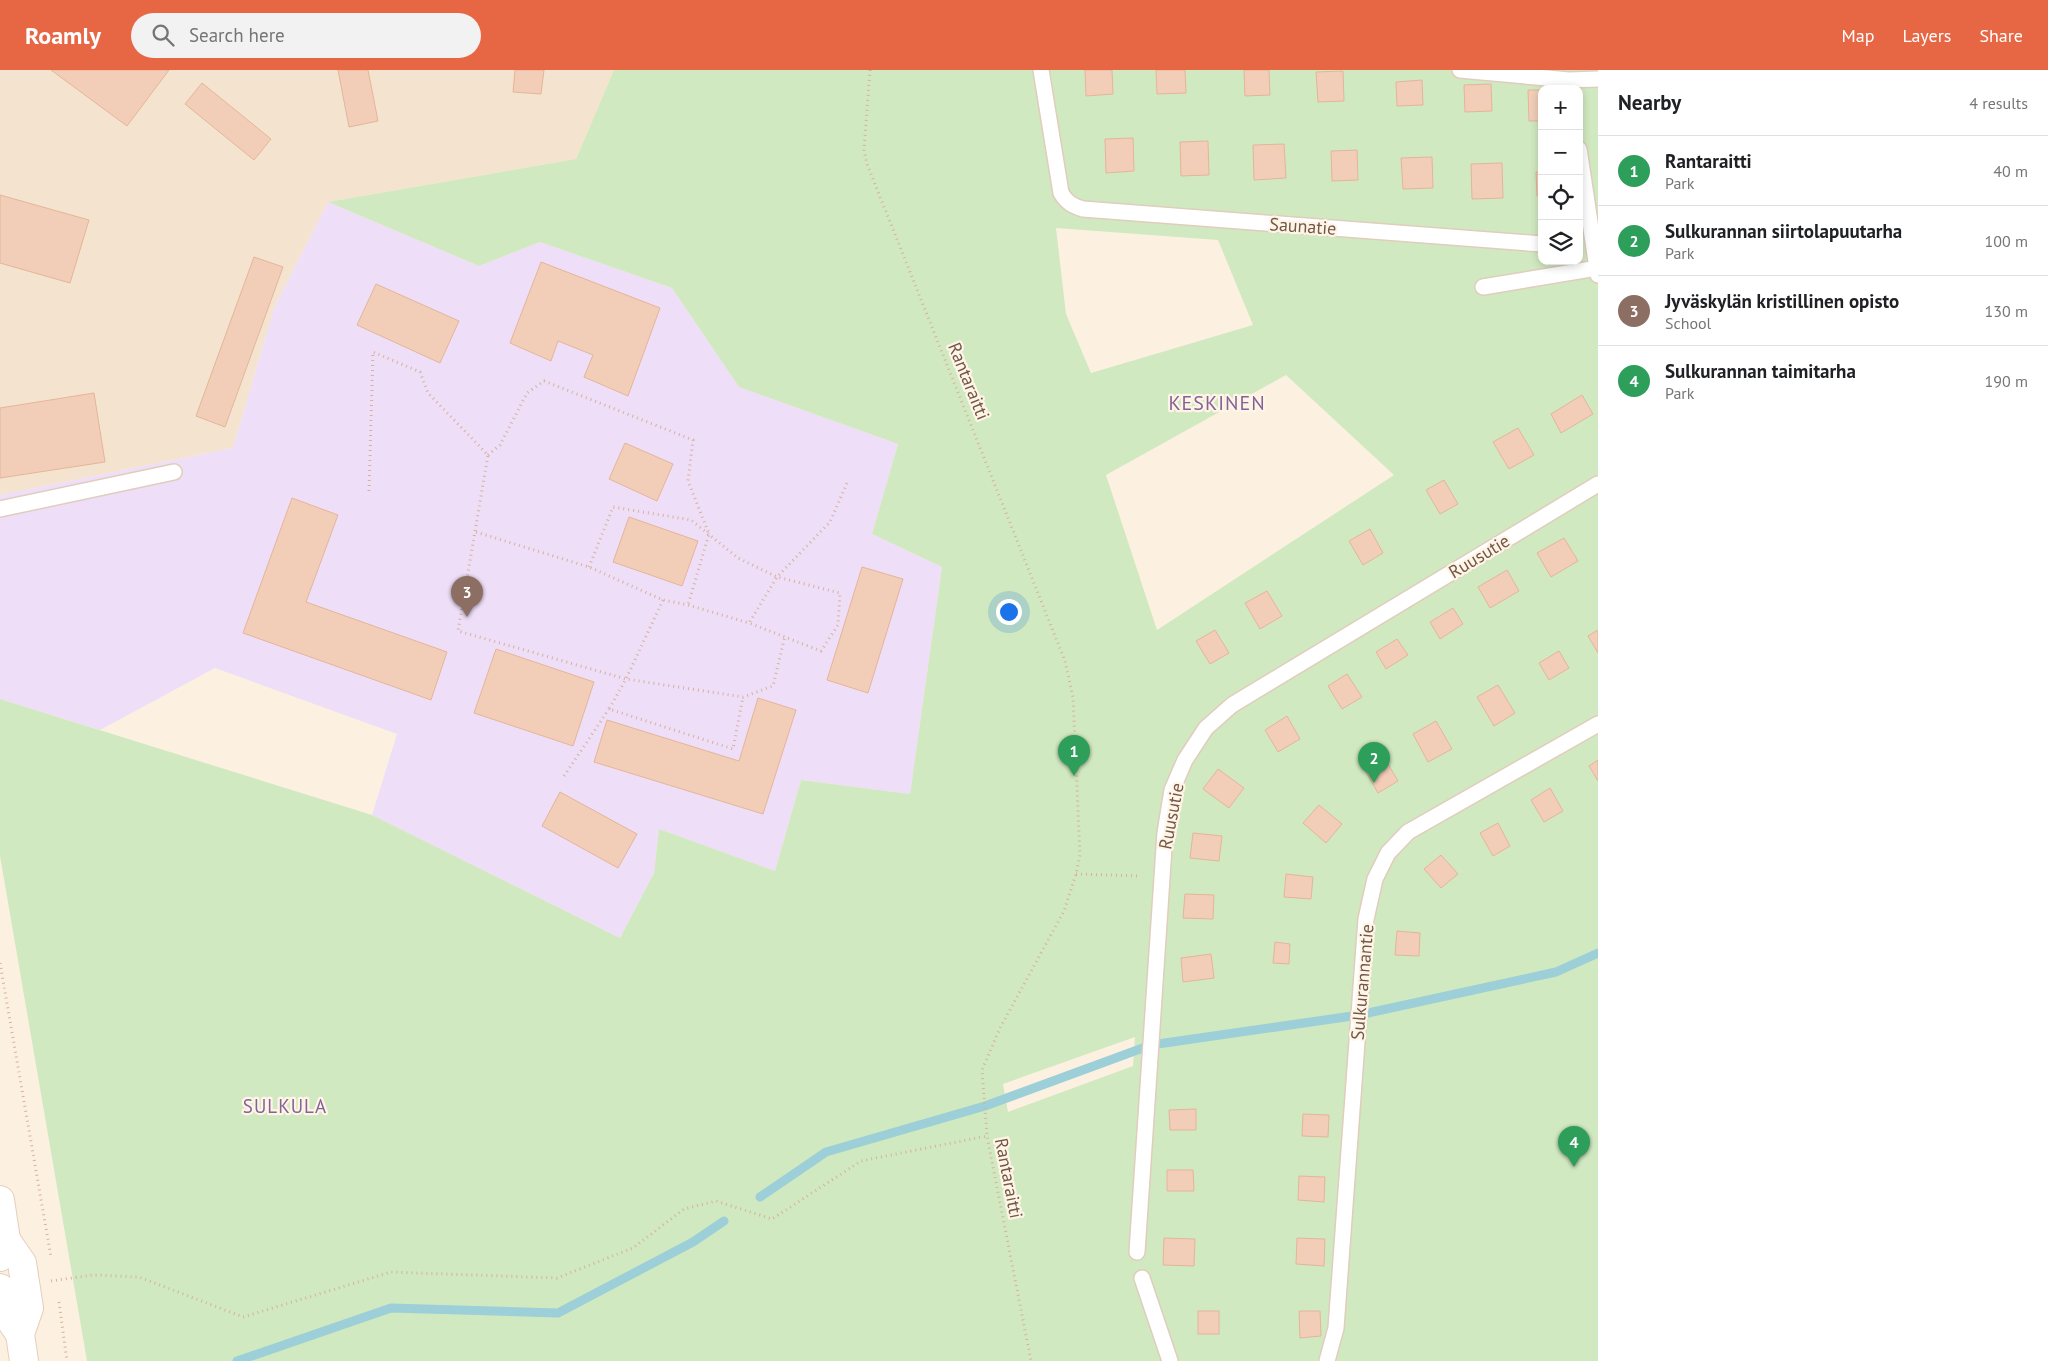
<!DOCTYPE html>
<html lang="en">
<head>
<meta charset="utf-8">
<style>
	:root { --surface:#fff; --page:#f2f2f2; --text:#202124; --muted:#757577; --line:#e0e0e0; --accent:#e76745 }
	body { margin:0; font-family:"PT Sans",sans-serif; background:var(--page); color:var(--text) }
	.controls { position:absolute; right:15px; top:15px; display:grid; overflow:hidden; border-radius:10px; box-shadow:0 2px 8px #0003 }
	.controls button { width:45px; height:45px; display:grid; place-items:center; padding:0; border:0; border-bottom:1px solid var(--line); background:var(--surface); color:var(--text); font:25px sans-serif }
	.you { position:absolute; left:1008px; top:541px; width:18px; height:18px; margin:-12px; border:4px solid #fff; border-radius:50%; background:#1a73e8; box-shadow:0 0 0 8px #1a73e833 }
	.badge { display:grid; place-items:center; width:32px; height:32px; border-radius:50%; background:var(--accent); color:#fff; font-size:16px; font-weight:700 }
	.pin { position:absolute; translate:-50% -41px; filter:drop-shadow(0 1px 2px #0008) }
	.pin::after { content:''; position:absolute; top:26px; width:18px; height:15px; background:inherit; clip-path:polygon(0 0,100% 0,50% 100%) }
	.list { margin:0; padding:0; list-style:none }
	h2 { display:flex; justify-content:space-between; align-items:center; height:65px; margin:0; padding:0 20px; font-size:21px }
	h2 small { font-size:16px; font-weight:400; color:var(--muted) }
	.list li { display:grid; grid-template-columns:32px 1fr auto; gap:15px; align-items:center; box-sizing:border-box; height:70px; padding:0 20px; border-top:1px solid var(--line) }
	.list b { display:block; font-size:19px; white-space:nowrap }
	.list p { margin:0; font-size:16px; white-space:nowrap; color:var(--muted) }
	.list em { font-size:16px; font-style:normal; color:var(--muted) }
	.icon { flex:none; width:28px; height:28px; fill:none; stroke:currentColor; stroke-width:2; stroke-linecap:round; stroke-linejoin:round }
	.map { position:relative; flex:none; width:1598px; height:1291px; overflow:hidden }
	header { display:flex; align-items:center; gap:30px; box-sizing:border-box; height:70px; padding:0 25px; background:var(--accent); color:#fff }
	header strong { font-size:24px }
	nav { display:flex; gap:28px; margin-inline-start:auto; font-size:18px }
	.search { width:350px; height:45px; background:var(--page); display:flex; align-items:center; gap:12px; box-sizing:border-box; padding:0 18px; border-radius:28px; color:var(--muted); font-size:19px }
	main { display:flex }
	aside { flex:1; background:var(--surface) }
	.map>svg:first-child { display:block }
	.residential { fill:#f4e3cf }
	.education { fill:#eedef8 }
	.green { fill:#d1e9c0; fill-rule:evenodd }
	.lines { fill:none; stroke-linecap:round; stroke-linejoin:round }
	.stream { stroke:#9ccfd7; stroke-width:9 }
	.building { fill:#f2ceb8; stroke:#e4b599 }
	.service-casing { stroke:#e0cdbd; stroke-width:18 }
	.secondary-casing { stroke:#e5cebb; stroke-width:30 }
	.path { stroke:#d6b29c; stroke-width:3; stroke-dasharray:1 4; stroke-linecap:butt }
	.service { stroke:#fff; stroke-width:15 }
	.secondary { stroke:#fff; stroke-width:28 }
	.labels { text-anchor:middle; dominant-baseline:central; stroke-width:4.5; stroke-linejoin:round; paint-order:stroke }
	.street-label { font-size:18px; fill:#735748; stroke:#fff5e7 }
	.neighbourhood-label { font-size:19px; letter-spacing:1px; fill:#856397; stroke:#fff5e7 }
	.quarter-label { font-size:20px; letter-spacing:1px; fill:#856397; stroke:#fff5e7 }
</style>
</head>
<body>
<header>
<strong>Roamly</strong>
<div class="search"><svg class="icon" aria-label="search" viewBox="0 0 24 24"><circle cx="10" cy="10" r="6"/><path d="M15 15l6 6"/></svg>Search here</div>
<nav><a>Map</a><a>Layers</a><a>Share</a></nav>
</header>
<main>
<div class="map">
<svg width="1598" height="1291" viewBox="0 0 1598 1291">
	<rect width="100%" height="100%" fill="#fcf1e1"/>
	<path class="residential" d="M0,0H614L576,89L328,132L274,238L233,378L0,425Z"/>
	<path class="education" d="M328,132L479,196L540,172L672,218L739,317L898,374L872,464L942,497L910,724L801,710L775,801L659,759L654,803L620,868L372,745L397,664L215,598L100,660L0,629V425L233,378L274,238Z"/>
	<path class="green" d="M614,0H1598V1291H87L0,786V629L372,745L620,868L654,803L659,759L775,801L801,710L910,724L942,497L872,464L898,374L739,317L672,218L540,172L479,196L328,132L576,89ZM1542,19H1579V191H1542ZM1056,158L1218,170L1253,255L1091,303L1066,244ZM1286,305L1394,405L1157,560L1106,405ZM1135,967L1133,996L1008,1042L1003,1014Z"/>
	<g class="lines">
		<g class="stream">
			<path d="M760,1127L826,1082L985,1036L1151,975L1359,945L1556,902L1598,883"/>
			<path d="M237,1291L391,1238L558,1243L693,1172L724,1151"/>
		</g>
	</g>
	<g class="building">
		<path d="M51,0H169L127,56Z"/>
		<path d="M338,0H368L378,51L349,57Z"/>
		<path d="M515,0H544L541,24L513,22Z"/>
		<path d="M1085,0H1112L1113,24L1086,26Z"/>
		<path d="M1156,0H1185L1186,23L1157,24Z"/>
		<path d="M1244,0H1269L1270,25L1245,26Z"/>
		<path d="M1343,1L1344,31L1318,32L1316,2Z"/>
		<path d="M1422,10L1423,35L1397,36L1396,12Z"/>
		<path d="M202,13L271,69L254,90L185,34Z"/>
		<path d="M1491,14L1492,41L1465,42L1464,15Z"/>
		<path d="M1528,20H1542V51H1529Z"/>
		<path d="M1133,68L1134,101L1106,103L1105,69Z"/>
		<path d="M1208,71L1209,105L1181,106L1180,72Z"/>
		<path d="M1284,74L1286,108L1254,110L1253,75Z"/>
		<path d="M1357,80L1358,110L1332,111L1331,81Z"/>
		<path d="M1432,87L1433,118L1403,119L1401,88Z"/>
		<path d="M1502,93L1503,128L1472,129L1471,94Z"/>
		<path d="M1536,102H1542V126H1537Z"/>
		<path d="M0,125L89,150L70,213L0,193Z"/>
		<path d="M254,187L283,197L225,357L196,346Z"/>
		<path d="M541,192L660,238L628,326L584,307L593,285L558,271L551,291L510,273Z"/>
		<path d="M376,214L459,251L440,293L357,255Z"/>
		<path d="M94,323L105,392L0,408V338Z"/>
		<path d="M1582,325L1593,344L1561,363L1551,344Z"/>
		<path d="M1518,358L1534,385L1509,399L1493,372Z"/>
		<path d="M625,373L673,394L657,431L609,409Z"/>
		<path d="M1444,410L1458,434L1440,444L1426,420Z"/>
		<path d="M292,428L338,445L306,532L447,582L431,630L243,563Z"/>
		<path d="M629,447L698,471L682,516L613,492Z"/>
		<path d="M1370,459L1383,483L1363,495L1349,471Z"/>
		<path d="M1564,468L1578,491L1551,507L1537,483Z"/>
		<path d="M862,497L903,509L868,623L827,610Z"/>
		<path d="M1507,500L1519,521L1490,538L1478,517Z"/>
		<path d="M1267,521L1282,546L1260,559L1245,533Z"/>
		<path d="M1453,538L1463,554L1440,569L1430,552Z"/>
		<path d="M1215,560L1229,583L1210,594L1196,571Z"/>
		<path d="M1598,560V583L1588,566Z"/>
		<path d="M1397,569L1408,585L1386,599L1376,582Z"/>
		<path d="M496,579L594,612L573,676L474,643Z"/>
		<path d="M1559,581L1569,598L1549,610L1539,593Z"/>
		<path d="M1347,604L1362,627L1342,639L1328,616Z"/>
		<path d="M1498,615L1515,643L1494,656L1477,627Z"/>
		<path d="M758,628L796,640L763,744L594,692L607,650L739,691Z"/>
		<path d="M1287,646L1300,669L1278,682L1265,660Z"/>
		<path d="M1436,651L1452,679L1428,692L1413,664Z"/>
		<path d="M1385,689L1398,711L1378,723L1365,700Z"/>
		<path d="M1598,690V711L1589,696Z"/>
		<path d="M1218,699L1244,718L1229,738L1203,719Z"/>
		<path d="M1550,718L1563,741L1544,752L1531,730Z"/>
		<path d="M560,722L637,764L618,798L542,756Z"/>
		<path d="M1319,735L1342,754L1326,773L1303,753Z"/>
		<path d="M1498,753L1510,776L1493,786L1480,763Z"/>
		<path d="M1193,763L1222,766L1219,791L1190,788Z"/>
		<path d="M1441,785L1458,804L1441,818L1424,799Z"/>
		<path d="M1286,804L1313,807L1311,829L1284,827Z"/>
		<path d="M1185,824L1214,825L1213,849L1183,848Z"/>
		<path d="M1397,861L1420,863L1419,886L1395,885Z"/>
		<path d="M1275,872L1290,874L1289,894L1273,893Z"/>
		<path d="M1211,884L1214,908L1183,912L1181,888Z"/>
		<path d="M1196,1039V1060H1170L1169,1040Z"/>
		<path d="M1303,1044L1329,1045L1328,1067L1302,1066Z"/>
		<path d="M1167,1100H1193L1194,1121H1167Z"/>
		<path d="M1299,1106L1325,1107L1324,1132L1298,1130Z"/>
		<path d="M1164,1168L1195,1169L1194,1196L1163,1195Z"/>
		<path d="M1297,1168L1325,1169L1324,1196L1296,1194Z"/>
		<rect x="1198" y="1241" width="21" height="23"/>
		<path d="M1299,1241H1320L1321,1266L1300,1268Z"/>
	</g>
	<g class="lines">
		<g class="service-casing">
			<g id="service">
				<path d="M1041,0L1061,123C1067,133 1073,136 1083,139L1542,174"/>
				<path d="M1460,0L1569,10L1598,9"/>
				<path d="M1579,79L1598,205"/>
				<path d="M1483,217L1598,198"/>
				<path d="M0,439L174,402"/>
				<path d="M1137,1182L1165,763L1172,720L1185,690L1206,658L1232,635L1598,414"/>
				<path d="M1142,1208L1170,1291"/>
				<path d="M1327,1291L1336,1258L1366,849L1375,809L1388,783L1408,762L1598,654"/>
			</g>
		</g>
		<g class="secondary-casing">
			<g id="secondary">
				<path d="M0,1130L6,1170L0,1187"/>
				<path d="M6,1170L22,1193L29,1238L20,1264L24,1291"/>
				<path d="M0,1218L4,1241L20,1264"/>
			</g>
		</g>
		<g class="path">
			<path d="M870,0L864,80L867,94L1065,591L1073,627L1080,785L1076,804L1064,841L1000,958L982,1000L987,1066L1031,1291"/>
			<path d="M488,385L500,375L527,323L544,311L693,370L688,411L709,464L688,535"/>
			<path d="M369,421L373,282L420,302L428,323L488,385L458,561L626,609L609,639L733,679L743,627"/>
			<path d="M476,462L589,497L663,530L688,535L749,553L777,507L830,452L847,413"/>
			<path d="M589,497L613,437L691,450L738,488L777,507L840,523L838,555L821,581L749,553"/>
			<path d="M663,530L626,609L743,627L773,616L785,566"/>
			<path d="M564,706L609,639"/>
			<path d="M1076,804L1141,806"/>
			<path d="M0,893L51,1187"/>
			<path d="M51,1211L93,1205L139,1207L243,1247L391,1202L557,1208L633,1178L684,1139L716,1131L772,1149L861,1091L987,1066"/>
			<path d="M59,1232L67,1291"/>
		</g>
		<use href="#service" class="service"/>
		<use href="#secondary" class="secondary"/>
	</g>
	<g class="labels">
		<g class="street-label">
			<text transform="translate(1303 156) rotate(4)">Saunatie</text>
			<text transform="translate(969 311) rotate(68)">Rantaraitti</text>
			<text transform="translate(1479 486) rotate(-31)">Ruusutie</text>
			<text transform="translate(1171 746) rotate(-79)">Ruusutie</text>
			<text transform="translate(1362 912) rotate(-85)">Sulkurannantie</text>
			<text transform="translate(1009 1108) rotate(79)">Rantaraitti</text>
		</g>
		<g class="neighbourhood-label">
			<text x="285" y="1036">SULKULA</text>
		</g>
		<g class="quarter-label">
			<text x="1217" y="333">KESKINEN</text>
		</g>
	</g>
</svg>
<div class="controls">
<button>+</button>
<button>−</button>
<button><svg class="icon" aria-label="locate" viewBox="0 0 24 24"><circle cx="12" cy="12" r="6"/><path d="M12 2v4M12 18v4M2 12h4M18 12h4"/></svg></button>
<button><svg class="icon" aria-label="layers" viewBox="0 0 24 24"><path d="M12 4l9 5-9 5-9-5zM3 14l9 5 9-5"/></svg></button>
</div>
<div class="you"></div>
<div class="pin badge" style="left:1074px;top:706px;background:#2e9e5b">1</div>
<div class="pin badge" style="left:1374px;top:713px;background:#2e9e5b">2</div>
<div class="pin badge" style="left:467px;top:547px;background:#8d6e63">3</div>
<div class="pin badge" style="left:1574px;top:1097px;background:#2e9e5b">4</div>
</div>
<aside>
<h2>Nearby<small>4 results</small></h2>
<ul class="list">
<li><span class="badge" style="background:#2e9e5b">1</span><div><b>Rantaraitti</b><p>Park</p></div><em>40 m</em></li>
<li><span class="badge" style="background:#2e9e5b">2</span><div><b>Sulkurannan siirtolapuutarha</b><p>Park</p></div><em>100 m</em></li>
<li><span class="badge" style="background:#8d6e63">3</span><div><b>Jyväskylän kristillinen opisto</b><p>School</p></div><em>130 m</em></li>
<li><span class="badge" style="background:#2e9e5b">4</span><div><b>Sulkurannan taimitarha</b><p>Park</p></div><em>190 m</em></li>
</ul>
</aside>
</main>
</body>
</html>
